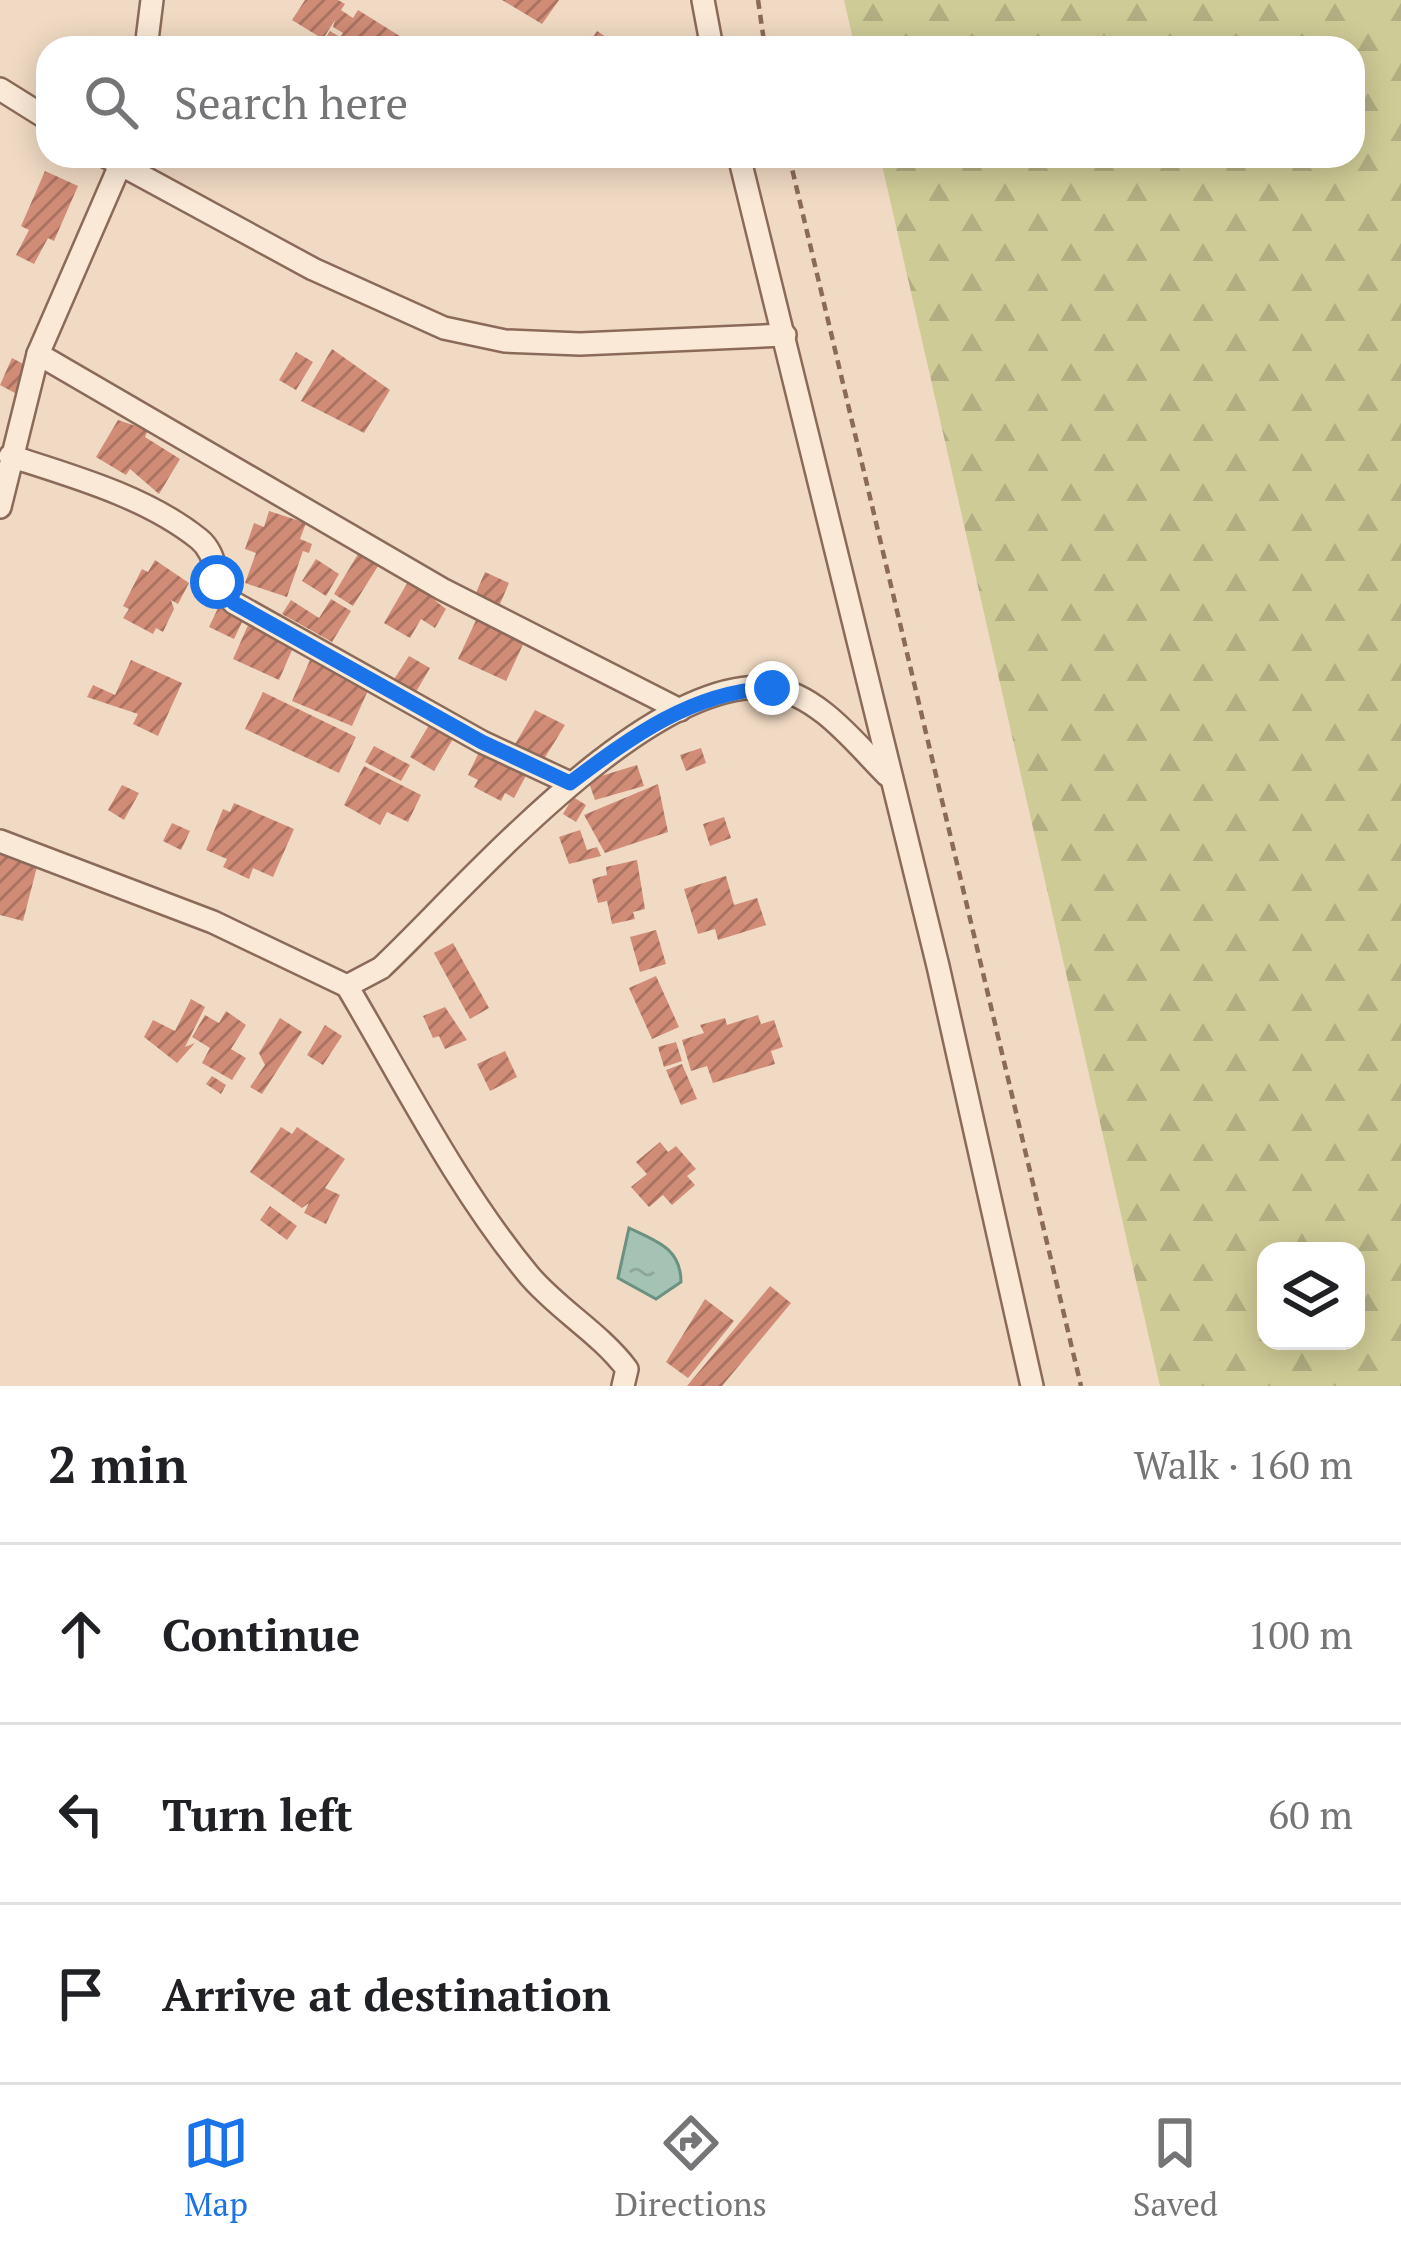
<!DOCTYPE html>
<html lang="en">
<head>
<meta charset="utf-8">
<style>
	:root { --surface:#fff; --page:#f6f6f6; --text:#202124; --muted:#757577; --line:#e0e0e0; --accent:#1a73e8 }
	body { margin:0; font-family:"PT Serif",serif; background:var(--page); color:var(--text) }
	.controls { position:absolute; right:36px; bottom:36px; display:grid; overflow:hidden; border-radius:24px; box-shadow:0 6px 30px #0003 }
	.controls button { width:108px; height:108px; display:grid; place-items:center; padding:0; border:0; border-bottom:3px solid var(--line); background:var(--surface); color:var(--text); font:60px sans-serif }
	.stop { position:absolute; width:36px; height:36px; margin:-27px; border:9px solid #1a73e8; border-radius:50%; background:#fff }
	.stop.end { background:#1a73e8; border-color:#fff; box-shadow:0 3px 12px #0008 }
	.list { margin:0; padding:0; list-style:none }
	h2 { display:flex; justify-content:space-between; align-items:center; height:156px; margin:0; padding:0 48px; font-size:51px }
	h2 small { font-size:39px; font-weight:400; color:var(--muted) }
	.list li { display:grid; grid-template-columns:78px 1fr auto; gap:36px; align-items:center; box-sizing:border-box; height:180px; padding:0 48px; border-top:3px solid var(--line) }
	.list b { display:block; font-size:45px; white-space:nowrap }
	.list em { font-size:39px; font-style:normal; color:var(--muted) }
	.icon { flex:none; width:66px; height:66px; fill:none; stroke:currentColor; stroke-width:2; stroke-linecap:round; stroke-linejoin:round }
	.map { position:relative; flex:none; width:1401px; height:1386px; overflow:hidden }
	.search { position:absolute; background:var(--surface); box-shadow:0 6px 30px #0003; left:36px; right:36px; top:36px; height:132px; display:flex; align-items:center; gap:30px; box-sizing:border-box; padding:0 42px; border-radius:36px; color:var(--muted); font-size:45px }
	.sheet { height:696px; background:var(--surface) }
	nav { display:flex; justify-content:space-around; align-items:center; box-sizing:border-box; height:168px; border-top:3px solid var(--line); background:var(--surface); font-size:33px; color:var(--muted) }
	nav a { display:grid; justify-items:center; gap:6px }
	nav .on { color:var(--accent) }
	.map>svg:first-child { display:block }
	.forest { fill:url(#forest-firs); fill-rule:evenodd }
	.water { fill:url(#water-ripples); stroke:#6b9181; stroke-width:3 }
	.building { fill:url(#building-hatch) }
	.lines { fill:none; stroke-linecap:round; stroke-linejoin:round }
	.minor-casing { stroke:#8b6a59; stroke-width:26 }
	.path { stroke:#8b6a59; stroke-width:4.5; stroke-dasharray:9 6; stroke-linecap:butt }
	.minor { stroke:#fae9d7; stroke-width:21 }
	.route { stroke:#1a73e8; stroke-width:15 }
</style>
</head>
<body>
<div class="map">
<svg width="1401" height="1386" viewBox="0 0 1401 1386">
	<defs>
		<pattern id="forest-firs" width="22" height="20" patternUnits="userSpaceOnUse" patternTransform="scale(3)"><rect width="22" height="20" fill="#cfcb96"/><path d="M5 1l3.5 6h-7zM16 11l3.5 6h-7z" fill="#b2ae81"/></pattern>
		<pattern id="water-ripples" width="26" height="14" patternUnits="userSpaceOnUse" patternTransform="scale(3)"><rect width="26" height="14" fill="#a5c3b5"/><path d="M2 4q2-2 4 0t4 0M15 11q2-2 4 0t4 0" fill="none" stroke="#8fa79b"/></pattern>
		<pattern id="building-hatch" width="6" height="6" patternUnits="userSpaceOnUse" patternTransform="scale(3)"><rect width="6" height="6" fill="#d08c77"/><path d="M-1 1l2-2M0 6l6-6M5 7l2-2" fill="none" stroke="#aa7261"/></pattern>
	</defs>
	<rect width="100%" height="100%" fill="#f0dac3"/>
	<path class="forest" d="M844,0H1401V1386H1160L880,156H1353V48H855ZM1266,1251H1356V1341H1266Z"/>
	<path class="water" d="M629,1228C656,1241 681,1248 681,1282L656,1299L618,1278Z"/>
	<g class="building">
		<path d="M305,0H338L345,4L341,10L353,18L358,10L419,48H319L330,31L340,37L343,33L333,27L335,20L323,39L292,20Z"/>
		<path d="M502,0H559L542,24Z"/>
		<path d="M597,31L623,48H586Z"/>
		<path d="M45,171L78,186L54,241L48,238L34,264L16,255L29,230L21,226Z"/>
		<path d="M332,349L390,390L364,433L301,401Z"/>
		<path d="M296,352L313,362L296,390L279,380Z"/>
		<path d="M12,358L29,367L15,393L0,385Z"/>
		<path d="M118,420L148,430L145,437L180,459L159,494L130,469L126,475L96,457Z"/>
		<path d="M269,511L306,523L300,539L312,544L309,553L303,551L287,597L245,583L256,553L245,549L254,523L264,527Z"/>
		<path d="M358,554L378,566L353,606L334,594Z"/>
		<path d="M316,559L339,574L326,596L302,581Z"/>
		<path d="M155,560L189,583L178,604L171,600L174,609L163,632L156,628L153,634L123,618L129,609L123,606L142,569L148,572Z"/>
		<path d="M485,572L509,583L500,604L476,593Z"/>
		<path d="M409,580L446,609L435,628L421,619L410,638L384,623Z"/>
		<path d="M331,599L351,611L332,642L282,614L291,600L319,618Z"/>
		<path d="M219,606L244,618L234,639L209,627Z"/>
		<path d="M478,616L526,638L506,681L458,659Z"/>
		<path d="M249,623L295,643L279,680L233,659Z"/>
		<path d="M409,656L430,668L413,697L391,684Z"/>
		<path d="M131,660L182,683L158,736L133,724L138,714L87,697L93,685L115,695Z"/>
		<path d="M310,660L370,686L352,726L292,701Z"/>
		<path d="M263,692L356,737L339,773L245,729Z"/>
		<path d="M535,710L565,725L544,759L514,746Z"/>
		<path d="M429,725L453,739L434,771L410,757Z"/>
		<path d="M374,746L410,765L401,781L365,762Z"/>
		<path d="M482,746L529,770L514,798L505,793L501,801L474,787L478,780L468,775Z"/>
		<path d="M701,748L706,763L686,771L680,755Z"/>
		<path d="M637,765L644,786L595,800L588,780Z"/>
		<path d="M364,766L421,795L408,822L387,812L380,825L344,805Z"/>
		<path d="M658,784L668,832L605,853L584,815Z"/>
		<path d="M122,785L139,793L124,820L108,810Z"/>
		<path d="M573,797L586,805L576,822L563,814Z"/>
		<path d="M234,803L294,829L273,877L253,868L249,879L223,867L227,859L206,850L223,809L230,812Z"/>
		<path d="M724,817L731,838L710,846L703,824Z"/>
		<path d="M172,823L190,831L181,850L163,841Z"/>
		<path d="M580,830L587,850L597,847L601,856L569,864L559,837Z"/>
		<path d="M0,853L38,863L23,921L0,915Z"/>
		<path d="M637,860L645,909L633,912L635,919L612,924L607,901L598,903L592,879L607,875L606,867Z"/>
		<path d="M726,876L734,905L757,898L766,925L718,940L715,929L698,934L684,889Z"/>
		<path d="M656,930L666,964L640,972L630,937Z"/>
		<path d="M453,943L489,1008L470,1019L434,953Z"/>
		<path d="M656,976L679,1027L652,1039L629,988Z"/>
		<path d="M191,999L205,1007L185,1047L195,1043L177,1063L144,1037L153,1020L175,1031Z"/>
		<path d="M445,1007L467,1040L445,1049L439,1036L433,1038L423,1016Z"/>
		<path d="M226,1011L246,1025L231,1049L246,1058L232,1080L202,1063L210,1048L192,1037L205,1015L219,1023Z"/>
		<path d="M758,1015L761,1024L774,1020L783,1047L771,1051L775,1064L713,1083L707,1066L691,1071L682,1040L704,1033L700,1025L725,1018L727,1025Z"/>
		<path d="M280,1018L302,1032L262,1094L250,1087L265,1065L259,1053Z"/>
		<path d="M325,1025L342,1036L323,1065L307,1055Z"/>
		<path d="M676,1042L682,1061L664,1067L658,1047Z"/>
		<path d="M505,1051L517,1077L490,1091L477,1064Z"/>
		<path d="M682,1064L697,1099L681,1105L666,1070Z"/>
		<path d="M212,1076L226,1085L221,1094L206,1084Z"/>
		<path d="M281,1127L292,1134L297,1127L345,1159L325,1188L340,1195L326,1224L304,1213L309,1203L302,1208L250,1172Z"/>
		<path d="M660,1142L668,1152L676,1146L696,1169L687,1176L695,1185L672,1205L663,1195L649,1207L631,1187L647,1174L636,1162Z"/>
		<path d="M270,1206L297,1226L287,1240L260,1220Z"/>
		<path d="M770,1286L791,1303L722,1386H687Z"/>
		<path d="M705,1299L734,1321L688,1378L666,1362Z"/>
	</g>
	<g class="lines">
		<g class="minor-casing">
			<g id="minor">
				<path d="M703,0L712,48"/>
				<path d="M146,48L152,0"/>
				<path d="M0,89L48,119"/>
				<path d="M105,156L313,269L444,328L505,341L580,344L785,335"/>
				<path d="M739,156L938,966L1032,1386"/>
				<path d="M38,354L442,589L680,710"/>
				<path d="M10,456C72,476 147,497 199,539C220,556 212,584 234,603L482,742L570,783"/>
				<path d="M0,507L38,354L124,156"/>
				<path d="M0,841L213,922L347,986L381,968C465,889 648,673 771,688C818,694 856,744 887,775"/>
				<path d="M347,986C404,1082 457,1188 528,1274C557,1309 599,1332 627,1369L623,1386"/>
			</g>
		</g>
		<g class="path">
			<path d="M758,0L765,48"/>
			<path d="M789,156L1081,1386"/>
		</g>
		<use href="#minor" class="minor"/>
	</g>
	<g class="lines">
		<path class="route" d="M217,582L234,603L264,620L482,742L570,783C631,737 693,691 772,688"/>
	</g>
</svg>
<div class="controls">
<button><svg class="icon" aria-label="layers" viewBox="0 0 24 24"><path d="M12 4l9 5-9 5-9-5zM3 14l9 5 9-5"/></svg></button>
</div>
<div class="stop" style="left:217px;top:582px"></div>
<div class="stop end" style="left:772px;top:688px"></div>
<div class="search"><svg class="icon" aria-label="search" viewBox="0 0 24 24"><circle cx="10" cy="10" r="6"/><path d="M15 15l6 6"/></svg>Search here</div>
</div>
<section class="sheet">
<h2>2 min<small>Walk · 160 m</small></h2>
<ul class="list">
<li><svg class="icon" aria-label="ahead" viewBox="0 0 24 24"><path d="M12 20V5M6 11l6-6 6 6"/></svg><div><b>Continue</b></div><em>100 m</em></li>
<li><svg class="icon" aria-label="left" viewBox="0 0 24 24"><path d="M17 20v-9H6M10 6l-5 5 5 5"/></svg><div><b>Turn left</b></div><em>60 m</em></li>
<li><svg class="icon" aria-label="arrive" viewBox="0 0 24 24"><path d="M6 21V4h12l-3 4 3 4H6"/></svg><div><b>Arrive at destination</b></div></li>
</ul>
</section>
<nav>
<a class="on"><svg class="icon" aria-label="map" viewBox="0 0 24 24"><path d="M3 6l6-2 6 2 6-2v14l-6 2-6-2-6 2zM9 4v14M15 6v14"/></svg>Map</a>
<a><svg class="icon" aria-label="directions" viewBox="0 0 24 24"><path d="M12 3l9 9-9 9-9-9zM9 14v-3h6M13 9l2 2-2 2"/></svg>Directions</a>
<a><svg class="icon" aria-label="saved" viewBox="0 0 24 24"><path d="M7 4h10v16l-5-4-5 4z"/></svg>Saved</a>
</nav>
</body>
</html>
